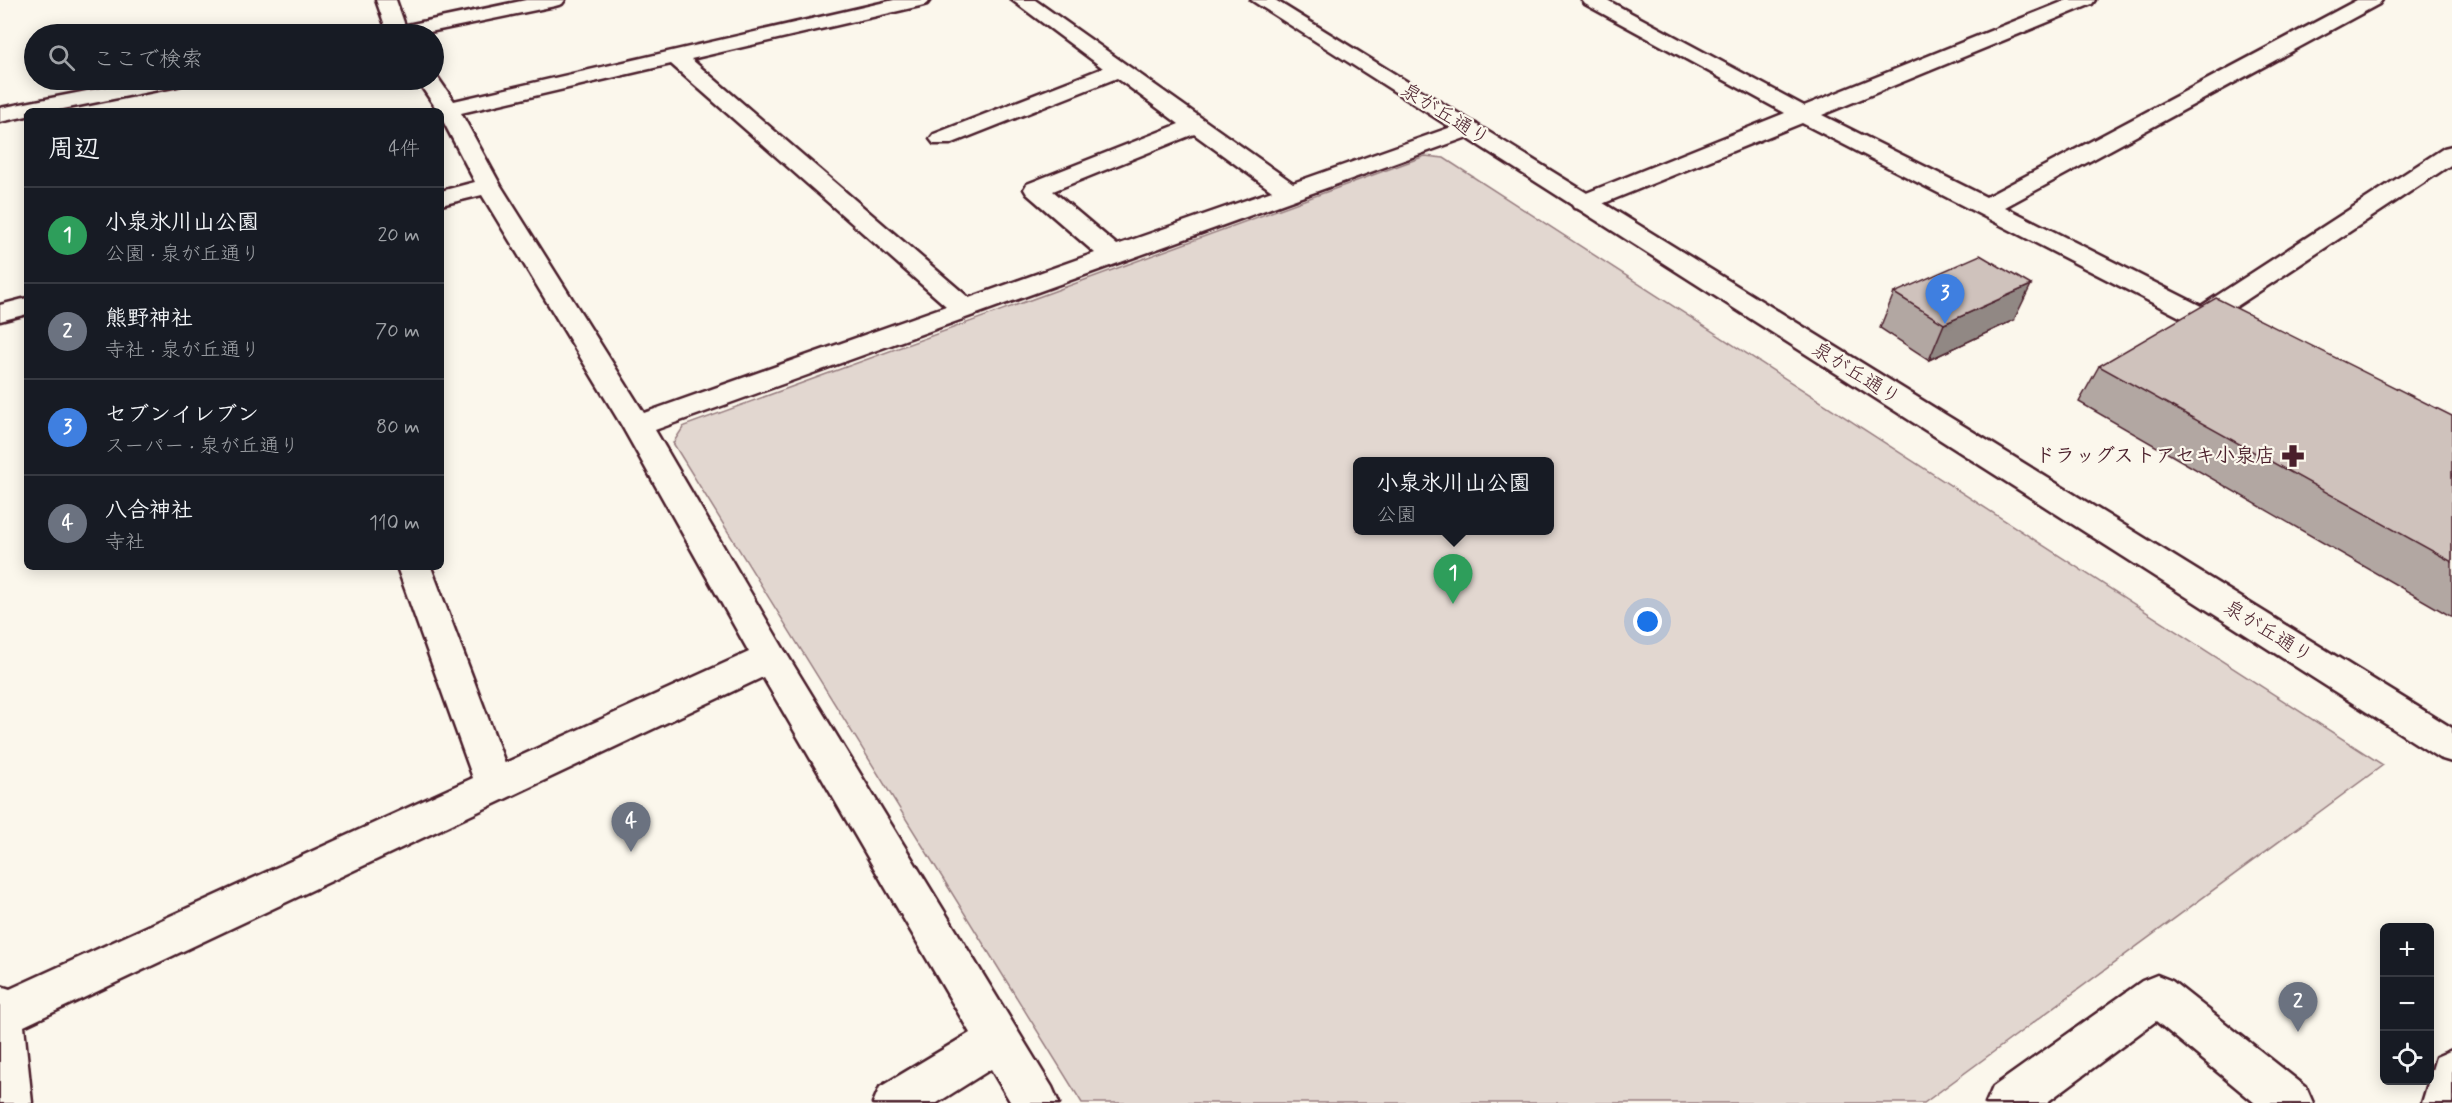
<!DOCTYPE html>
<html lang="ja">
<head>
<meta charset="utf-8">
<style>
	:root { --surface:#171b24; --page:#20242c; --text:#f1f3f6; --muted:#9ea1a6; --line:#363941; --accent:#a6949b }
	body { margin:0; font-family:Mynerve,"Klee One",sans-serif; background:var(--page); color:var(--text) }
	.controls { position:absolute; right:18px; bottom:18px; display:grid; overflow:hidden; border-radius:9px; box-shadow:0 3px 15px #0003 }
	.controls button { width:54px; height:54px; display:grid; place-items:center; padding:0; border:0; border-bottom:2px solid var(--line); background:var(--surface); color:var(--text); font:30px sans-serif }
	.you { position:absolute; left:1648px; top:622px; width:21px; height:21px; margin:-15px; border:4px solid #fff; border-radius:50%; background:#1a73e8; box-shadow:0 0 0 9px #1a73e833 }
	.badge { display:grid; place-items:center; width:39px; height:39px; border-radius:50%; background:var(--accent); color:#fff; font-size:20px; font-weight:700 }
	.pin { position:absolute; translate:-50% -50px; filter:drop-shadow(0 2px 3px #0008) }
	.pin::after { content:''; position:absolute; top:32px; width:21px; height:18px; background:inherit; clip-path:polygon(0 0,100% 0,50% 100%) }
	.popup { position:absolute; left:1353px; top:457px; width:201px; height:78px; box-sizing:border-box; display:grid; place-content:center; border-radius:9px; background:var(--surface); filter:drop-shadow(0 2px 4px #0005); font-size:20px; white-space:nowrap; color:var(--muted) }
	.popup b { font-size:22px; color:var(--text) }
	.popup::after { content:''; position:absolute; left:50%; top:100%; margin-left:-12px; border:12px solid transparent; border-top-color:var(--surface) }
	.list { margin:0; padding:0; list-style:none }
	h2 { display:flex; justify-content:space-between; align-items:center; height:78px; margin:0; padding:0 24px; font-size:26px }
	h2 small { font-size:20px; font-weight:400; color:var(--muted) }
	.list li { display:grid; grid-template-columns:39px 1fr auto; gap:18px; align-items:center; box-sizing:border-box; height:96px; padding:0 24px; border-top:2px solid var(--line) }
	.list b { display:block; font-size:22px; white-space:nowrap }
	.list p { margin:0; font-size:20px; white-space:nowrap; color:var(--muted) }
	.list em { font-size:20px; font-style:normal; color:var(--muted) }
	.icon { flex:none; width:33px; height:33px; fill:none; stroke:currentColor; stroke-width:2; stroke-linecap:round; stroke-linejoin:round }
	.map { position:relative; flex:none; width:2452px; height:1103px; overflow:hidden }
	.search { position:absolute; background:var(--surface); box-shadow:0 3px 15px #0003; left:24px; top:24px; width:420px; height:66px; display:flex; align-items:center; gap:15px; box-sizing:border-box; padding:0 21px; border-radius:33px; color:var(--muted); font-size:22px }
	.panel { position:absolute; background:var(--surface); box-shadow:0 3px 15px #0003; left:24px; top:108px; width:420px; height:462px; border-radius:9px }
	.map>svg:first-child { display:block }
	.green { fill:#e2d7d0; stroke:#967b7e; stroke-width:1.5; fill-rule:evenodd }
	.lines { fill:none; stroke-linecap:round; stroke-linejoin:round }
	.street-casing { stroke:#4a1f2b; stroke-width:5 }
	.secondary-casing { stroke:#4a1f2b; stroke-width:5 }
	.street { fill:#fbf7ec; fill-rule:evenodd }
	.secondary { fill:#fbf7ec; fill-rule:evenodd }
	.wall { fill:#b2a7a2; stroke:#4a1f2b; stroke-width:1.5 }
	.shaded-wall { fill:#918884; stroke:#4a1f2b; stroke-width:1.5 }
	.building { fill:#cfc2bc; stroke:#4a1f2b; stroke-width:1.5 }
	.labels { text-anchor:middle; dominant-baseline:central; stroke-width:4.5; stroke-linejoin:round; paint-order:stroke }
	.street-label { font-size:20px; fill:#4a1f2b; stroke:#fbf7ec }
	.poi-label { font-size:20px; font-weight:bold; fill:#4a1f2b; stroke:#fbf7ec; text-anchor:end }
</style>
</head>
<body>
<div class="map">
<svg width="2452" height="1103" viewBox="0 0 2452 1103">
	<rect width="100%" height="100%" fill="#fbf7ec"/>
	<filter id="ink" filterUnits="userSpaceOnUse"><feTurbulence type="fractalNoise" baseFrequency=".0167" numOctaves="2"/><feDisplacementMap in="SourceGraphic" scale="12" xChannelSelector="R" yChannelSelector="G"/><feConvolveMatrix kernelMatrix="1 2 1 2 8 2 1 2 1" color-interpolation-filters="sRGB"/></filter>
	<g filter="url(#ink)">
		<path class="green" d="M1425,156L1444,158L2383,765L1924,1103H1082L673,443L684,426ZM1357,462H1549V530H1357Z"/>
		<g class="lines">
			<g class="street-casing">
				<g id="street">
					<path d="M376,0H396L408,34H388Z"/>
					<path d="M894,0H930L927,4L920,6L691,59L969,298L1095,253L1027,194L1024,189L1027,184L1179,124L1117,78L950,144H934L930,139L934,134L1103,68L1012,0H1035L1293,183L1460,124H1476L1480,129L1476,134L655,430L783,648L1052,1087L1059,1103H1011L991,1069L937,1103H873L880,1087L970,1033L763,677L24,1026L32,1103H0V986L10,989L473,778L397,567H431L505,763L749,652L622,426L482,195L441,205V191L475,182L441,117V111H438L417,80H434V75H436L454,101ZM671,64L946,306L644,413L501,186L461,113ZM1194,134L1272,191L1117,245L1053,191Z"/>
					<path d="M1582,0H1607L1804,106L2067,0H2095L2092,4L1822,115L1986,197L2357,0H2382L2379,4L2005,207L2201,306L2444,148L2452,146V164L2222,316L2241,326L2245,332L2241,338L2231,340L2221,338L1802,123L1592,208L1583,210L1574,208L1571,203L1574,198L1785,113L1585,4Z"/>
					<path d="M27,298V314L0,321V305Z"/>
					<path d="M2157,975L2172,981L2306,1087L2313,1103H2255L2156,1021L2046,1103H1986L1993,1087L2142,981Z"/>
					<path d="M2452,1050V1103H2422L2436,1057Z"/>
				</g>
			</g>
			<g class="secondary-casing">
				<g id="secondary">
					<path d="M526,0H565L562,4L555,6L420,34H383L386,30L393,28Z"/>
					<path d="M1251,0H1275L2452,728V762L2439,758Z"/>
					<path d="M143,80H184L181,85L173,87L53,111H27V116L0,122V108Z"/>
				</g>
			</g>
			<use href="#street" class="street"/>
			<use href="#secondary" class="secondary"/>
		</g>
		<g class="wall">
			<path d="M1894,293L2014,320L1929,360L1880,328Z"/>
			<path d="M2099,366L2452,416V617L2079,402Z"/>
		</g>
		<path class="shaded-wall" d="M2031,285L2014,320L1929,360L1944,324Z"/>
		<g class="building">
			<path d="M1980,255L2031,285L1944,324L1894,293Z"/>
			<path d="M2216,298L2452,416V562L2099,366Z"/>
		</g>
	</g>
	<defs>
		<g id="pharmacy-bare" transform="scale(1.8)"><path d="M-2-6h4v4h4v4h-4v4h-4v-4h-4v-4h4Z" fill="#4a1f2b" stroke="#fbf7ec" stroke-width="2.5" paint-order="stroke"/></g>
	</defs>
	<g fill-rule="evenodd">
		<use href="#pharmacy-bare" x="2293" y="456"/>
	</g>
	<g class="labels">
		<g class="street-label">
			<text transform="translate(1445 115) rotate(32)">泉が丘通り</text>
			<text transform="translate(1856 374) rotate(32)">泉が丘通り</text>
			<text transform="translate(2268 632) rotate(32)">泉が丘通り</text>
		</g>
		<g class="poi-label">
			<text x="2275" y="456">ドラッグストアセキ小泉店</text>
		</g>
	</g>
</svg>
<div class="controls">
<button>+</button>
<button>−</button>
<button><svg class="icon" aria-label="locate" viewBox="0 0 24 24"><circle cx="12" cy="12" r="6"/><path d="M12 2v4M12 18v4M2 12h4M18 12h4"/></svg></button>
</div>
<div class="you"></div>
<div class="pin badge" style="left:1453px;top:604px;background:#2e9e5b">1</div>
<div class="popup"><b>小泉氷川山公園</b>公園</div>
<div class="pin badge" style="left:2298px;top:1032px;background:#6b7280">2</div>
<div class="pin badge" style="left:1945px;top:324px;background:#3f7fe0">3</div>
<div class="pin badge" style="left:631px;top:852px;background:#6b7280">4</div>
<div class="search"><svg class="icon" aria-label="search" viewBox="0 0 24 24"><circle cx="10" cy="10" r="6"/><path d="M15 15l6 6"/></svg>ここで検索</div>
<section class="panel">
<h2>周辺<small>4件</small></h2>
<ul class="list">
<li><span class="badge" style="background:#2e9e5b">1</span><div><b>小泉氷川山公園</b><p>公園 · 泉が丘通り</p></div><em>20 m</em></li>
<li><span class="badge" style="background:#6b7280">2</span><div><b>熊野神社</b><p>寺社 · 泉が丘通り</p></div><em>70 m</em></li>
<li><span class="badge" style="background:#3f7fe0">3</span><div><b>セブンイレブン</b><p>スーパー · 泉が丘通り</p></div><em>80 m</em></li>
<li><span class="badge" style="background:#6b7280">4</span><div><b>八合神社</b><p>寺社</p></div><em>110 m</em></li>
</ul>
</section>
</div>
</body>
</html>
